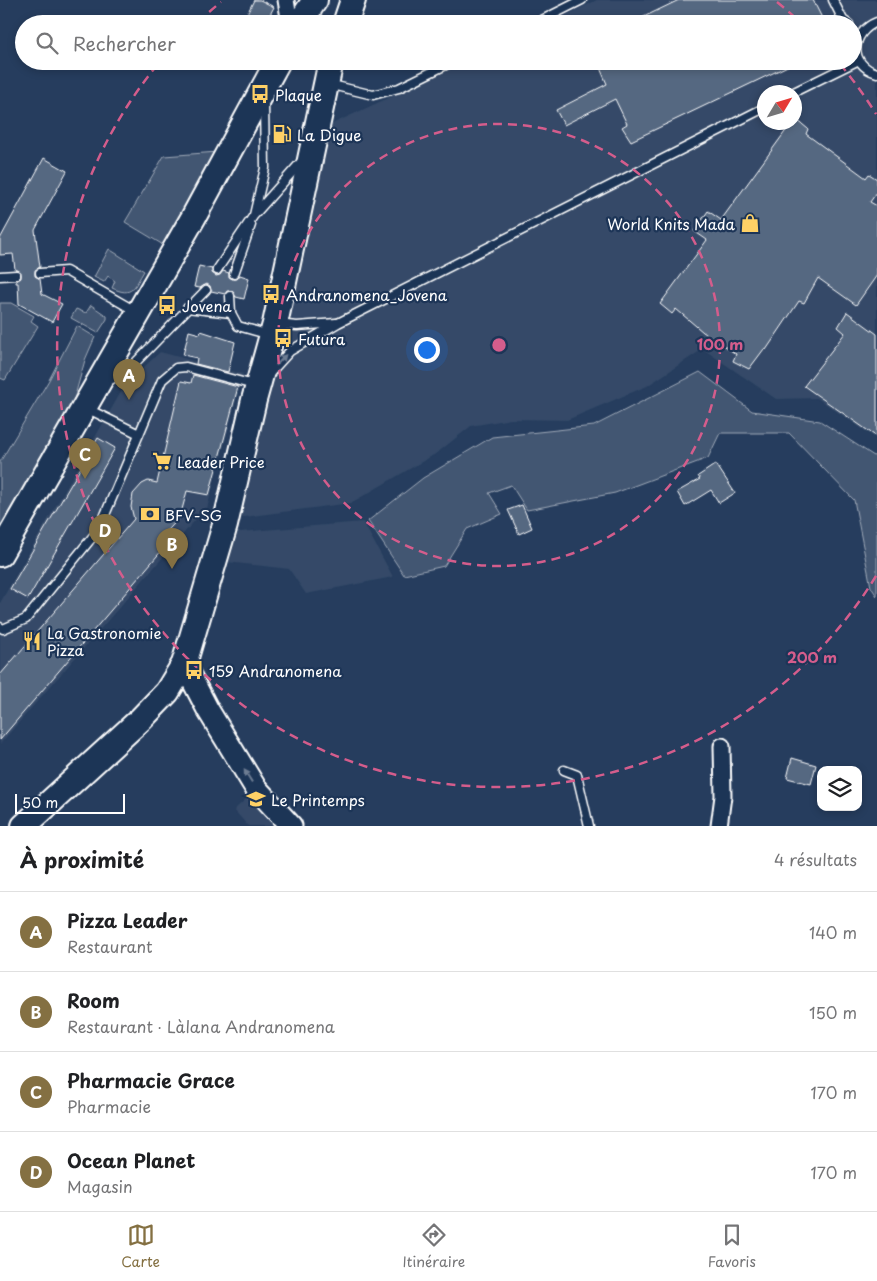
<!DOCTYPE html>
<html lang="fr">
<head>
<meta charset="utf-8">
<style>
	:root { --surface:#fff; --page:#f2f2f2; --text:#202124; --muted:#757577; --line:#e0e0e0; --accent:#847042 }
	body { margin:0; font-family:"Playpen Sans",sans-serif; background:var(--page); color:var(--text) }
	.controls { position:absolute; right:15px; bottom:15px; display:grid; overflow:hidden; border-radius:10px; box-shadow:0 2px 8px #0003 }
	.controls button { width:45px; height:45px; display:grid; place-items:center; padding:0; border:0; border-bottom:1px solid var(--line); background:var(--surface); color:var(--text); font:25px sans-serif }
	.compass { position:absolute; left:757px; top:85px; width:45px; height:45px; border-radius:50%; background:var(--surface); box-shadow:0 2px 8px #0003; rotate:52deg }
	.scale { position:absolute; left:15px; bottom:12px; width:110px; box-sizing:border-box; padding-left:5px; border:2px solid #fff; border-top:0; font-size:14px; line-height:18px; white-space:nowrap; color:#fff; -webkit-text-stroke:4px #1d3557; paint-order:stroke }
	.you { position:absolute; left:426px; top:349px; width:18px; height:18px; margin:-12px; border:4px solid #fff; border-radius:50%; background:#1a73e8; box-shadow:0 0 0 8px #1a73e833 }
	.badge { display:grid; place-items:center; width:32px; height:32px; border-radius:50%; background:var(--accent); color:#fff; font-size:16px; font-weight:700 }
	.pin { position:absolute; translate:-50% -41px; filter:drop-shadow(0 1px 2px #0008) }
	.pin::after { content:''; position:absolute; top:26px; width:18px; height:15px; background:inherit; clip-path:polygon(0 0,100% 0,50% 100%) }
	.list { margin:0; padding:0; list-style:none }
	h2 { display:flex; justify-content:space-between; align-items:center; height:65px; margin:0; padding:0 20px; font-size:21px }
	h2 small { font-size:16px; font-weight:400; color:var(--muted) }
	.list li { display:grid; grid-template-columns:32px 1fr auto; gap:15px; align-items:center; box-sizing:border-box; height:80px; padding:0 20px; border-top:1px solid var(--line) }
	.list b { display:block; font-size:19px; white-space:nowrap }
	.list p { margin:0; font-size:16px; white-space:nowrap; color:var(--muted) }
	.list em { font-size:16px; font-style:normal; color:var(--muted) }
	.icon { flex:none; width:28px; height:28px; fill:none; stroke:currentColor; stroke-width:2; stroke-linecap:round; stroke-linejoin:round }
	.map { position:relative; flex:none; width:877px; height:826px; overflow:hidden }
	.search { position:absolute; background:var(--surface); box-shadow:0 2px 8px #0003; left:15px; right:15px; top:15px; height:55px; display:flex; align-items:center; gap:12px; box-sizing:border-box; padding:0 18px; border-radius:28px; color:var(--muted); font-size:19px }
	.sheet { height:385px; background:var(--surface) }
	nav { display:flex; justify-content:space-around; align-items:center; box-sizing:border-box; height:70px; border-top:1px solid var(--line); background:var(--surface); font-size:14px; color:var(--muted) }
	nav a { display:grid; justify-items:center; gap:2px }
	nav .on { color:var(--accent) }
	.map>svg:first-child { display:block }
	.built { fill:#344a68; fill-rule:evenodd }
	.green { fill:#425672; stroke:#a0aab8 }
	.building { fill:#556781; stroke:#fff }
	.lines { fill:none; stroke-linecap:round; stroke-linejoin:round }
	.lane-casing { stroke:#fff; stroke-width:11 }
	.street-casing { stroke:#fff; stroke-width:19 }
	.secondary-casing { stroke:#fff; stroke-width:25 }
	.primary-casing { stroke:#fff; stroke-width:28 }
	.lane { stroke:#1d3557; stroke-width:8 }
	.street { stroke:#1d3557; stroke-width:15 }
	.secondary { stroke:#1d3557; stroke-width:21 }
	.primary { stroke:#1d3557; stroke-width:24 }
	.oneway { fill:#6c7c92 }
	.ring { fill:none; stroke:#d45d8c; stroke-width:2.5; stroke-dasharray:9 6 }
	.labels { text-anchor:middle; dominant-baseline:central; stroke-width:4.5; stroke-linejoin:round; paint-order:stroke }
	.poi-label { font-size:15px; fill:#fff; stroke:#1d3557; text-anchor:start }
	.centre { fill:#d45d8c; stroke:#1d3557; stroke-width:2.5 }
	.ring-label { font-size:15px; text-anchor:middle; font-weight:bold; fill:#d45d8c; stroke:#1d3557; stroke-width:4.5; stroke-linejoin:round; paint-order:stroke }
</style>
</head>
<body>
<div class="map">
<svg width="877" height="826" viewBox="0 0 877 826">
	<rect width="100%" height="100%" fill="#263d5e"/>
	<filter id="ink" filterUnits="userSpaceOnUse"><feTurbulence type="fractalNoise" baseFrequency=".02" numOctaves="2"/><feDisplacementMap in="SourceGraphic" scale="10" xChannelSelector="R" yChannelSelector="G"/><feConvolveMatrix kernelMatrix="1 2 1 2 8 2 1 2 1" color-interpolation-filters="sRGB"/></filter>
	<g filter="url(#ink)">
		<g class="built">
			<path d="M597,0H877V439L817,398L776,399L703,349L647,386L567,420L511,419L471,426L437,453L351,503L237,518L332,124L468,61H853V24H549ZM764,92H794V122H764Z"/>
			<path d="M160,352L243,374L205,516L198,517L0,744V603L125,385Z"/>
			<path d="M363,522L393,577L306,594L289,569L227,562V533Z"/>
			<path d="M258,788L277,826H248L234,810Z"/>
		</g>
		<g class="green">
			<path d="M218,152L165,246L125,222L164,156Z"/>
			<path d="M109,249L144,271C134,287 133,298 112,288L115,281L108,276L104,282L94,277Z"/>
			<path d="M0,303H11L34,316L31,321L38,326L5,380L0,378Z"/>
			<path d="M91,305L107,316V319L98,333L71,318L76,309L86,313Z"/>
			<path d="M77,326L95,337L85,360L71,410L0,531V462L49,380Z"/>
			<path d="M700,372L752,411L820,421L877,458V596L871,587L854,500L789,433H720L708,458L615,493L527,510L511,485L489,493L502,514L467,529L444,566L404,575L368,521L423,478L492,437L594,426Z"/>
		</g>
		<g class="building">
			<path d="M254,0H260L274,7L265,24H242Z"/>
			<path d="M679,0H813L825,24H629Z"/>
			<path d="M597,61H798L631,141L622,127L627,124L615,99L564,125L556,110L607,84Z"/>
			<path d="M796,119L808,129L806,134L866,178L869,174L877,179V192L870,202L877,206V275L856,305L818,278L804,303L799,301L766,350L764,349L749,369L733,361L736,354L703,332L676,309L672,314L660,304L707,240L694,231L708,211L721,220L790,125L792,126Z"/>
			<path d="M44,158L67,171L35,230L40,267L35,270V276L40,279L42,294L62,304L52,322L19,304L18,283H16V281L21,278V272L15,269L13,254L0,255V239Z"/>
			<path d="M199,266L212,269V273L216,276L220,275L223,271L229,273V277L233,279H237L240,275L249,278L244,299L236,297L232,291H227L225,294L211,291L210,286L207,284L200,288L194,287Z"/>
			<path d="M847,312L877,334V437L804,386L845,333L838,327Z"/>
			<path d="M189,331L200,334L201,331L235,342L228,372L196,364L197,358L183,355Z"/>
			<path d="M193,375L238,387L209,495L187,491L180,517L162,537L169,542L0,740V675L134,519L131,507L133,494L142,484L148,481L157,483L181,381L191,383Z"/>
			<path d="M98,438L115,448L28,599L10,589Z"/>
			<path d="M716,464L735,493L719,503L711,490L685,506L677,492L700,479L698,476Z"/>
			<path d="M522,505L532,528L519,534L508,510Z"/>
			<path d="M792,758L816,765L811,784L787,778Z"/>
		</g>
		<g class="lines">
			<g class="lane-casing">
				<g id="lane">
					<path d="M833,0L843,20L849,24"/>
					<path d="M877,22C851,32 848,65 877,73"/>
					<path d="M534,24L582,0"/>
					<path d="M328,84L373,95L399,88L454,61"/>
					<path d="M794,92L859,60"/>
					<path d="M255,214L302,161"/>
					<path d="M217,270L254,215L265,168L264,103"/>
					<path d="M40,273L66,271L137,312"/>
					<path d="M234,274L251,225"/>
					<path d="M0,276L16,275"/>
					<path d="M230,296L231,313L238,326L270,335"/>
					<path d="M187,308L231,313"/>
					<path d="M277,324L297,326L336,323"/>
					<path d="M270,373L290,351L338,323L764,108"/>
					<path d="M107,382L131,367L206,290"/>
					<path d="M86,408L139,434"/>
					<path d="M0,627L3,629L26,619L99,529L162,380L176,368L186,367L254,385"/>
					<path d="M564,770L577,775L589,826"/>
				</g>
			</g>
			<g class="street-casing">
				<g id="street">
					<path d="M286,0L290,24"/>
					<path d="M719,826L723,796L722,746"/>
				</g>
			</g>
			<g class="secondary-casing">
				<path id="secondary" d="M184,664L208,710L255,787L291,826"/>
			</g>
			<g class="primary-casing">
				<g id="primary">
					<path d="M299,24L315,0"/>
					<path d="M345,24L353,0"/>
					<path d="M0,554L193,218L278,61"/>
					<path d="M24,826L141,719L167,692L184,664L225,525L254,400L275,324L331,61"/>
				</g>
			</g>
			<use href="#lane" class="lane"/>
			<use href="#street" class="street"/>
			<use href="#secondary" class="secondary"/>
			<use href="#primary" class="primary"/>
		</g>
		<defs><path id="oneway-solid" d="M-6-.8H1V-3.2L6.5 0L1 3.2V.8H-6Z" transform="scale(1.25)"/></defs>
		<g class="oneway">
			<use href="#oneway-solid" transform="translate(281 360) rotate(-47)"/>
			<use href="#oneway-solid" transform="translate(248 776) rotate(-122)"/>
		</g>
	</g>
	<g class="ring">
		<circle cx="499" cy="345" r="221"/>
		<path d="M876 576A442 442 0 1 1 158 64M198 22A442 442 0 0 1 221 2M777 2A442 442 0 0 1 800 22M840 64A442 442 0 0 1 876 114"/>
	</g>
	<defs>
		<g id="bus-bare" transform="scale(1.5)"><path d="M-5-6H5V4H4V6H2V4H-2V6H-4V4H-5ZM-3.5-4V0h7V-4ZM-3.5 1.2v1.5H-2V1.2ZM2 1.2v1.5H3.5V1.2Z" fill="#ffd166" stroke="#1d3557" stroke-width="2.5" paint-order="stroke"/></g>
		<g id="fuel-bare" transform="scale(1.5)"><path d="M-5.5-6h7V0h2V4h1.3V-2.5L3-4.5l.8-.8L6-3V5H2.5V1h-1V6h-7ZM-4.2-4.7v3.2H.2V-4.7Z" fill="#ffd166" stroke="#1d3557" stroke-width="2.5" paint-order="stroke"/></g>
		<g id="shop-bare" transform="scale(1.5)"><path d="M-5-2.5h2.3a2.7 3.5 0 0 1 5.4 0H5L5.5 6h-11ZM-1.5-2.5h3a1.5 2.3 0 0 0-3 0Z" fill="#ffd166" stroke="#1d3557" stroke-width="2.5" paint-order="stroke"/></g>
		<g id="supermarket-bare" transform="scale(1.5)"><path d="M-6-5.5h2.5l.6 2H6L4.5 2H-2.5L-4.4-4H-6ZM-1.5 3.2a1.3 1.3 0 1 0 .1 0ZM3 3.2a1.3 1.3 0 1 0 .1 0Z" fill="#ffd166" stroke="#1d3557" stroke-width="2.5" paint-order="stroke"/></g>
		<g id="bank-bare" transform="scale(1.5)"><path d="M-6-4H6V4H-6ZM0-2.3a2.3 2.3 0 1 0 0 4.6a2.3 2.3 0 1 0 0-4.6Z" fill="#ffd166" stroke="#1d3557" stroke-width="2.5" paint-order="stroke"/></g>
		<g id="restaurant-bare" transform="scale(1.5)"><path d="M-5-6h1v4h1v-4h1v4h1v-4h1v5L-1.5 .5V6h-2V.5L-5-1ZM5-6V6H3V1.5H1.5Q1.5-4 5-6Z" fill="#ffd166" stroke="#1d3557" stroke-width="2.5" paint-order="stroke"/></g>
		<g id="school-bare" transform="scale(1.5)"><path d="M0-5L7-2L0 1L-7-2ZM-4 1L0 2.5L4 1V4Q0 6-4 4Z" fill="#ffd166" stroke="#1d3557" stroke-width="2.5" paint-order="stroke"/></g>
	</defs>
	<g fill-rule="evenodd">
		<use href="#bus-bare" x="260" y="94"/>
		<use href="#fuel-bare" x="282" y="134"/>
		<use href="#shop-bare" x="750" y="223"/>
		<use href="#bus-bare" x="271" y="294"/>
		<use href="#bus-bare" x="167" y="305"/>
		<use href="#bus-bare" x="283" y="338"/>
		<use href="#supermarket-bare" x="162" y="461"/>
		<use href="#bank-bare" x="150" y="514"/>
		<use href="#restaurant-bare" x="32" y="641"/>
		<use href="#bus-bare" x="194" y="670"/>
		<use href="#school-bare" x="256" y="799"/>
	</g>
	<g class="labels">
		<g class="poi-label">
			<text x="275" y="94">Plaque</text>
			<text x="297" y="134">La Digue</text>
			<text x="735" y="223" text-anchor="end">World Knits Mada</text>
			<text x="286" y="294">Andranomena_Jovena</text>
			<text x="182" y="305">Jovena</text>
			<text x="298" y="338">Futura</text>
			<text x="177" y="461">Leader Price</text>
			<text x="165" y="514">BFV-SG</text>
			<text x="47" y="632">La Gastronomie<tspan x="47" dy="17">Pizza</tspan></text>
			<text x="209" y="670">159 Andranomena</text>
			<text x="271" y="799">Le Printemps</text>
		</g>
	</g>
	<circle cx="499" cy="345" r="8" class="centre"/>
	<g class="ring-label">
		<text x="720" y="350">100 m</text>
		<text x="812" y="663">200 m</text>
	</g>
</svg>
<div class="controls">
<button><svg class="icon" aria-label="layers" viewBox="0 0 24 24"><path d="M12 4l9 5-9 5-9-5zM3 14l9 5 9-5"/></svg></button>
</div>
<svg class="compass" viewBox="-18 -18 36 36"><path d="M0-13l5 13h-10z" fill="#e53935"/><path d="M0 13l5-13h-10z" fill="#757577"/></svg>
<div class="scale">50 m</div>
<div class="you"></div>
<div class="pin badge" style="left:129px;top:400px">A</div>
<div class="pin badge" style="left:172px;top:569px">B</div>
<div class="pin badge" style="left:85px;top:479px">C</div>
<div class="pin badge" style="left:105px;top:555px">D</div>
<div class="search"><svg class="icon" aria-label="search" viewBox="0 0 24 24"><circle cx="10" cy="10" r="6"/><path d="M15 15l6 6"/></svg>Rechercher</div>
</div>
<section class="sheet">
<h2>À proximité<small>4 résultats</small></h2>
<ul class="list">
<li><span class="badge">A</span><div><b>Pizza Leader</b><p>Restaurant</p></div><em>140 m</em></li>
<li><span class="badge">B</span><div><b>Room</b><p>Restaurant · Làlana Andranomena</p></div><em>150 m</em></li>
<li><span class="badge">C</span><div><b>Pharmacie Grace</b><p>Pharmacie</p></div><em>170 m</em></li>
<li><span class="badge">D</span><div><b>Ocean Planet</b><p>Magasin</p></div><em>170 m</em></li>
</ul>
</section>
<nav>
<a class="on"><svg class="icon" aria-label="map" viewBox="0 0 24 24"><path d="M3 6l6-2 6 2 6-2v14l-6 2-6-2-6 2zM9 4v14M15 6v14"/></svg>Carte</a>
<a><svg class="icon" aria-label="directions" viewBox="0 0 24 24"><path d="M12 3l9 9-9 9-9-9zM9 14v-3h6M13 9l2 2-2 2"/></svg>Itinéraire</a>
<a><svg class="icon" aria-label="saved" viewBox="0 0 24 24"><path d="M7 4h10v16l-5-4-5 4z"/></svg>Favoris</a>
</nav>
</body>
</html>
